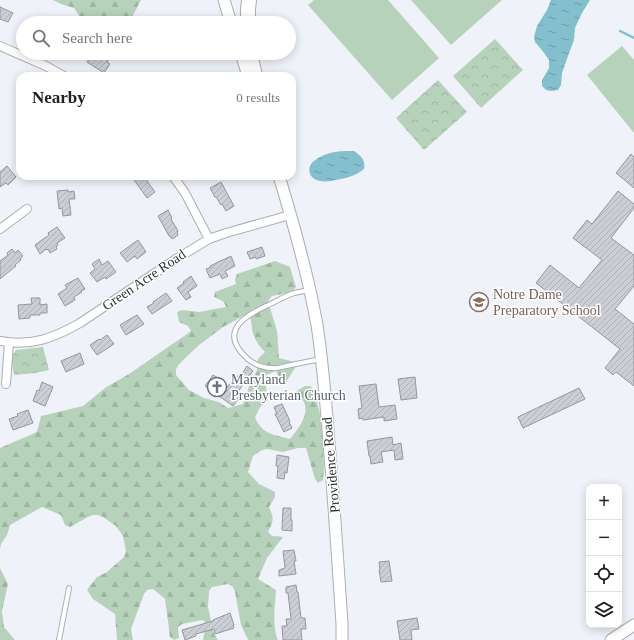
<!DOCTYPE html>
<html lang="en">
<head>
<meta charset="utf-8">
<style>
	:root { --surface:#fff; --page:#f6f6f6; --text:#202124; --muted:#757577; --line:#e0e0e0 }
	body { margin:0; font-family:Georgia,serif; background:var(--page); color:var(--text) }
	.controls { position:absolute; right:12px; bottom:12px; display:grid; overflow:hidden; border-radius:8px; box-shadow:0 2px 10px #0003 }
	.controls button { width:36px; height:36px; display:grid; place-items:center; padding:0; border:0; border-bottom:1px solid var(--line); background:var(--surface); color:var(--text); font:20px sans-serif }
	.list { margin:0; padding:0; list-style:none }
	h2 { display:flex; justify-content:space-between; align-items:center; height:52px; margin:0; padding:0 16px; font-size:17px }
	h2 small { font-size:13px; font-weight:400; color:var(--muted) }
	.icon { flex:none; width:22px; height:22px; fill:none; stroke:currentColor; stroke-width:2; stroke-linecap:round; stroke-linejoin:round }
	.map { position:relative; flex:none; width:634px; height:640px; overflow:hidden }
	.search { position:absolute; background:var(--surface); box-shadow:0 2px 10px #0003; left:16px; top:16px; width:280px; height:44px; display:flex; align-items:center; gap:10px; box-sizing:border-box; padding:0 14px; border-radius:22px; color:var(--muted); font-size:15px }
	.panel { position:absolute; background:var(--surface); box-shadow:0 2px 10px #0003; left:16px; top:72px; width:280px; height:108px; border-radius:12px }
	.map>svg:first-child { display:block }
	.grass { fill:#b7d2bb }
	.forest { fill:url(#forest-firs); fill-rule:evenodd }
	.park { fill:url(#park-crowns) }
	.water { fill:url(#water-ripples) }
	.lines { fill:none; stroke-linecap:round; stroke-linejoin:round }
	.stream { stroke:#84bfcd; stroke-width:2.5 }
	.building { fill:url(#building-hatch); stroke:#94989d }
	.lane-casing { stroke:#abaeb4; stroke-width:6 }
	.street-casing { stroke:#abaeb4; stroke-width:10 }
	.secondary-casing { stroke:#abaeb4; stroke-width:13 }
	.highway-casing { stroke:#abaeb4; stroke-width:16 }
	.lane { stroke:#fff; stroke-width:4 }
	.street { stroke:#fff; stroke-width:8 }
	.secondary { stroke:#fff; stroke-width:11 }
	.highway { stroke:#fff; stroke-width:14 }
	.labels { text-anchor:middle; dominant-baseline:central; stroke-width:3; stroke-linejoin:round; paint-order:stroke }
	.street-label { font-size:14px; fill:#323436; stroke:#fff }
	.education-label { font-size:14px; fill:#785e54; stroke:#fff; text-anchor:start }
	.worship-label { font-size:14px; fill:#5b616d; stroke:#fff; text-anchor:start }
</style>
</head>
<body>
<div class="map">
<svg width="634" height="640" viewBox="0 0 634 640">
	<defs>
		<pattern id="forest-firs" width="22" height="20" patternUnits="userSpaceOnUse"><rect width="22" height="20" fill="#b7d2bb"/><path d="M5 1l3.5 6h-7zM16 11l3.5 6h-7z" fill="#9eb5a1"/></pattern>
		<pattern id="park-crowns" width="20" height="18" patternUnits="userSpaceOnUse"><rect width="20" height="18" fill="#b7d2bb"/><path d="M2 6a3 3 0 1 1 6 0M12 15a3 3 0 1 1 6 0" fill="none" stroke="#9eb5a1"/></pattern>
		<pattern id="water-ripples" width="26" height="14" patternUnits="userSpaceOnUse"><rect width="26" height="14" fill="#84bfcd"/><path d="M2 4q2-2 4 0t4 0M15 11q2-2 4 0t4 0" fill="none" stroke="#6d9ca7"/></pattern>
		<pattern id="building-hatch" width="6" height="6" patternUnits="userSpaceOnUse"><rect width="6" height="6" fill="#cbcfd5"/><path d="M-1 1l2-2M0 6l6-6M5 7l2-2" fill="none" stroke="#afb2b7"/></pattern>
	</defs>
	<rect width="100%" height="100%" fill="#eff3f9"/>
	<g class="grass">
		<path d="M314,0H388L439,58L392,100L308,5Z"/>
		<path d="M411,0H502L451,45Z"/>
		<path d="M622,46L634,60V133L587,75Z"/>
	</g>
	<g class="forest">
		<path d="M53,0H141L129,23H84L74,8L61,4Z"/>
		<path d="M275,261L290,267L296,287L292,292L272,296L268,301L277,331L279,358L295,362V368L286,382L281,380L276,371L266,375L265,380L268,401L260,407L255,417C261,434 275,435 290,439C298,429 312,412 302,399C300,396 297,394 295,392L305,386H310L314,390L322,422L324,469L323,480L318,483L315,479L306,448H298L283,452L267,449L262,450L253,456L248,472L259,484L275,492V497L269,507C274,519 274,520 268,532L272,536L283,537L267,558L258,579L276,590C275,604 272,627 278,640H248L241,625L235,592L233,587L228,584L212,587L209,591L208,607L214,634L218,640H203L206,624L203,620L182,624L178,627L179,638L174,640L170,637L165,599L153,589L147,590L144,594L131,629L133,640H117L115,614L93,599L87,590L97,577L107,572L124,557L126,552L123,536L116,526L103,517L98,515H93L88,517L70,527L65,525L61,515L42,507L10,525L7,535L1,544L0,549V448L37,432L41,416L83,406L105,388L129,374L187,334L191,331L188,326L179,322L177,312L182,310L199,312L226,307L224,302L214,297L215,292L236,284L235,279L237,274ZM247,314C254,321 250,327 254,336C256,342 260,347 265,352L258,359L257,370L250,384L243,404L228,408L219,402L204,398L189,390L176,375V369L179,364L199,345L223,327Z"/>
		<path d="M0,568L8,584L2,611L4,627L15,640H0Z"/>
	</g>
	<g class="park">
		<path d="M495,39L523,70L481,108L453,76Z"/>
		<path d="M438,80L467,112L424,150L396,118Z"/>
		<path d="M43,347L49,370L35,373L14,375L11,357L16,350Z"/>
	</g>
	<g class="water">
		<path d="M551,0H590L582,13L575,28L574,40L568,56L562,73L561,85L558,90L551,91L546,90L542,86V80L549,68V60L545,54L535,42L534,37L537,26L547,10Z"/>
		<path d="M354,151C361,156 366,160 364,169C357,175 350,177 341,179C332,181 315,185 310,174C309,171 309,167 311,164C312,162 316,160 318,158C330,151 341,151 354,151Z"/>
	</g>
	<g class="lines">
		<path class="stream" d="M620,31L634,38"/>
	</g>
	<g class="building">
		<path d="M0,7L13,13L8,22L0,19Z"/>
		<path d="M93,53L101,57L103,54L110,58L107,62L110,64L104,73L87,62Z"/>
		<path d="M631,154L634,157V188L616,173Z"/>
		<path d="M7,166L16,177L8,185L6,183L0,187V172Z"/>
		<path d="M139,176H144L147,180V181L155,192L147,198L134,180Z"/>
		<path d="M221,182L234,206L226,211L222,204L221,205L216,197H215L210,188Z"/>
		<path d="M68,190V192L74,191L75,199H69L71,215L63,216L62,208L59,209L57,191Z"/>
		<path d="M618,191L634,204V208L611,238L634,255V286L615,309L634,324V386L616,372L613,375L605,368L620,349L536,283L550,265L579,288L602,260L573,238L587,220L592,224Z"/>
		<path d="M168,210L172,218L171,219L178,231L177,232L178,235L172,239L170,236H169L158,216Z"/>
		<path d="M57,227L65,238L57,243L58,245L56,247L57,249L50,253L48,249L47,250L46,249L40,254L35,245L49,235L48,233Z"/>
		<path d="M138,240L146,252L137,259L135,256L127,262L120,253Z"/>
		<path d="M262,247L265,256L256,259V257L250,259L247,252Z"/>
		<path d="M12,249L15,253L18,250L23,256L20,259L21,260L15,265L16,266L0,279V261L8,255L7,253Z"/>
		<path d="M231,256L235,266L225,271L228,276L222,279L220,274L210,278L206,269L211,267L210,266Z"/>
		<path d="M99,259L102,265L108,261L116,272L106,279L105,277L97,282L90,273L95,269L92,264Z"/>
		<path d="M191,276L197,286L188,292L191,297L186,300L177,288L184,283L183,282Z"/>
		<path d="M78,278L85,289L81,291L82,292L74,297L75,300L65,306L58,294L67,288L65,285Z"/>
		<path d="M166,293L172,301L152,314L147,307L154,303L153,302Z"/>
		<path d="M31,298H40V305L47,304V313H40V315H30V318L19,319L18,305L32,304Z"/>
		<path d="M137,315L144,324L126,335L120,325Z"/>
		<path d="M107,335L114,344L97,355L90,345L99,339L100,340Z"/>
		<path d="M80,353L84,364L66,372L61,361Z"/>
		<path d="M247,366L253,371L237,393L241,396L233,406L205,386L213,375L218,378L217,379L228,387L235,376L237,377L240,373L242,374Z"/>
		<path d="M415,377L417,398L401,400L398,379Z"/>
		<path d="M42,382L53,387L45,406L33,401L37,390L39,391Z"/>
		<path d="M376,384L379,407L395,405L397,419L384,421V417L363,420L362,418L359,419L358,409L362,408L359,386Z"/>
		<path d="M579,388L585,399L523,428L518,417Z"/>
		<path d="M282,404L290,421L289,422L292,428L284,432L275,414H277L274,407Z"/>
		<path d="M28,410L33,423L13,430L9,419L18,416L17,414Z"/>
		<path d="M392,437L393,445L401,443L403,459L395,460L394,450L381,452L383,462L371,464L370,456H369L367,441Z"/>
		<path d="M277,455L289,457L287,473L285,472L284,479L277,478L278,466H276Z"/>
		<path d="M283,508H291V520H292V531L282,530Z"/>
		<path d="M294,550L296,561H294L296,574L279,576V570L285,568L283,551Z"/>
		<path d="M389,561L392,581L381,582L379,570H380L379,562Z"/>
		<path d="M296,585L297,592H298L301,618H305L306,629H301L302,640H283L282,626H287L286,619H291L288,593H286V587Z"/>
		<path d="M230,613L234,625H233L234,628L215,634L214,629L196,634V636L185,640L182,630L213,621V620Z"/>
		<path d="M417,618L419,629L411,630L412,640H400L397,621Z"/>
	</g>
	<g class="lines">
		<g class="lane-casing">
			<g id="lane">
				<path d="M309,290C304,291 299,292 294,293C285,296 275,302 266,306C247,315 222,329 241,352C249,362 260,368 273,368C279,369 285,366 291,365C301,363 311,361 321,359"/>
				<path d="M59,640L69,588"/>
			</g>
		</g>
		<g class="street-casing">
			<g id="street">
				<path d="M0,46L46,66L64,76"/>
				<path d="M173,176L185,193L209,239"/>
				<path d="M0,229L27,209"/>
				<path d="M0,341C30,347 54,338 80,323L176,259L209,239L226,233L290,215"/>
				<path d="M6,384L9,343"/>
			</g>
		</g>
		<g class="secondary-casing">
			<g id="secondary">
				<path d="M224,0L231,23"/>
				<path d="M241,53L248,76"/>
				<path d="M279,176C294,225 308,275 317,325C323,364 326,403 329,443C334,503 338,563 342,624V640"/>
				<path d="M611,640L634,625"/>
			</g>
		</g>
		<g class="highway-casing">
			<g id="highway">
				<path d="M248,23V9L249,0"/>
				<path d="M250,53L255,76"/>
			</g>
		</g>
		<use href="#lane" class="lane"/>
		<use href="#street" class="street"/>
		<use href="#secondary" class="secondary"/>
		<use href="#highway" class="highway"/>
	</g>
	<defs>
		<g id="school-ring" transform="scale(1)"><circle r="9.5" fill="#fff" stroke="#8d6e63" stroke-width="1.5"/><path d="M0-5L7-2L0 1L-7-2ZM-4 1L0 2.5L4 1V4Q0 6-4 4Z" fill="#8d6e63"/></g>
		<g id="church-ring" transform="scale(1)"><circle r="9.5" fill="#fff" stroke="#6b7280" stroke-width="1.5"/><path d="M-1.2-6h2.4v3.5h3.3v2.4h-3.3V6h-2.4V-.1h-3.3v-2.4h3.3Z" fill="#6b7280"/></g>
	</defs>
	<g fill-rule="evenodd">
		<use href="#school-ring" x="479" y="302"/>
		<use href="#church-ring" x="217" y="387"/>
	</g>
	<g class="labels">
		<g class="street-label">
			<text transform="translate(144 280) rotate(-34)">Green Acre Road</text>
			<text transform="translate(331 465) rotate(-95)">Providence Road</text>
		</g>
		<g class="education-label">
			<text x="493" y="294">Notre Dame<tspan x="493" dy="16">Preparatory School</tspan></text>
		</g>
		<g class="worship-label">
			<text x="231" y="379">Maryland<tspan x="231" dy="16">Presbyterian Church</tspan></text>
		</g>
	</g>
</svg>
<div class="controls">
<button>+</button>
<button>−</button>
<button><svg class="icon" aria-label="locate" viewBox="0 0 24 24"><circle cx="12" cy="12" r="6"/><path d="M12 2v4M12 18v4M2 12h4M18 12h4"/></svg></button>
<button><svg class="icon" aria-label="layers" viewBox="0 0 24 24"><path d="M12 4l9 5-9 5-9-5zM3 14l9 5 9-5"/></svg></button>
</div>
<div class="search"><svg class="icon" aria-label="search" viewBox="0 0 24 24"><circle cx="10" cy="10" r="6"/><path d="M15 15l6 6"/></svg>Search here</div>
<section class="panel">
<h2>Nearby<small>0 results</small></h2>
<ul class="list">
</ul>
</section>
</div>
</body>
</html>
